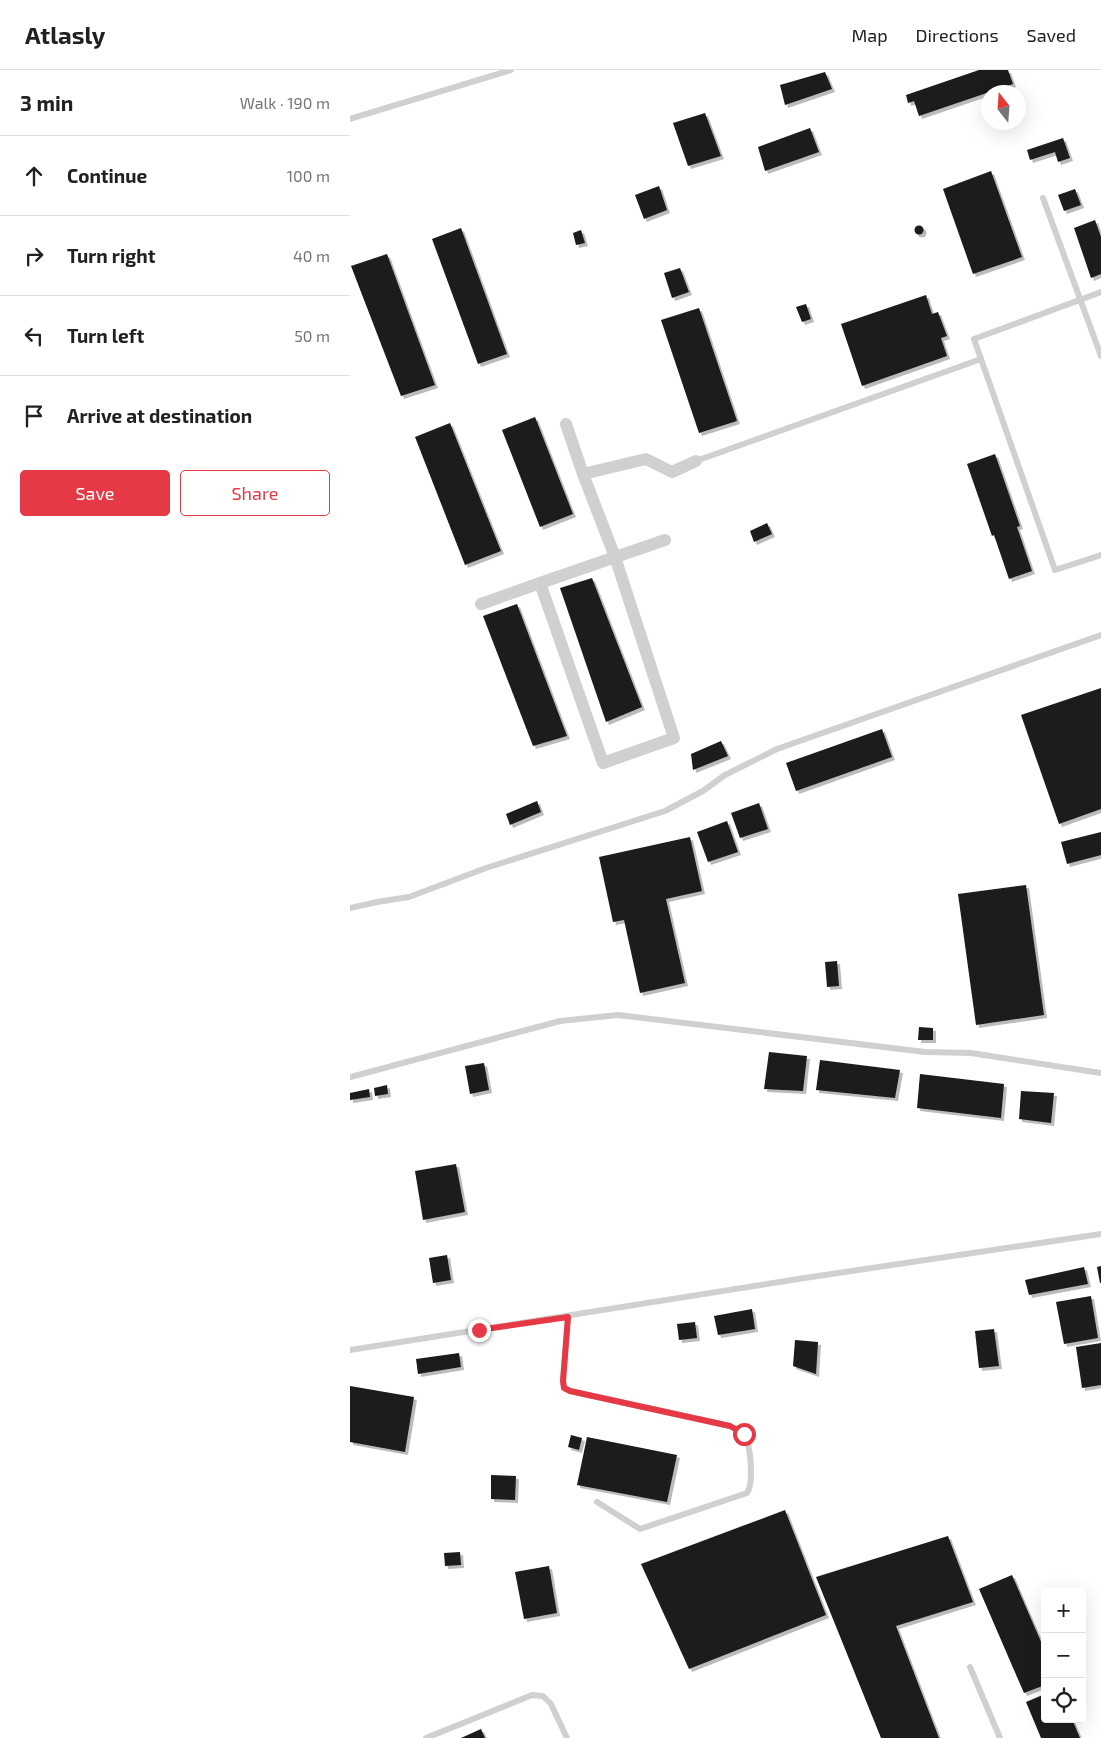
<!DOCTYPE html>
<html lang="en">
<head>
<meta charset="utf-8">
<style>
	:root { --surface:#fff; --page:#f2f2f2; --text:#202124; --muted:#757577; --line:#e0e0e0; --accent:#e63946 }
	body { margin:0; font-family:"Exo 2",sans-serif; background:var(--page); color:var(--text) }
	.controls { position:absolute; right:15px; bottom:15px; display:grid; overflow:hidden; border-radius:5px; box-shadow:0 5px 20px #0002 }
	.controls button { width:45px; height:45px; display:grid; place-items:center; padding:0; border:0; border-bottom:1px solid var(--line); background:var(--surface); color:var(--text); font:25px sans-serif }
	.compass { position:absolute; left:631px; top:15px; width:45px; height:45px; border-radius:50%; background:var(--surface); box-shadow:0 5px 20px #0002; rotate:343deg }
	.stop { position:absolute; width:15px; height:15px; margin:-11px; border:4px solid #e63946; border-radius:50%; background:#fff }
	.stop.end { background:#e63946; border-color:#fff; box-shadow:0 1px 5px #0008 }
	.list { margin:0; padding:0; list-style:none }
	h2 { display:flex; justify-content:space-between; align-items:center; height:65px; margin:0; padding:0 20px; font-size:21px }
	h2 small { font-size:16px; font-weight:400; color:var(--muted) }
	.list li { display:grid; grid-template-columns:32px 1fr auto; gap:15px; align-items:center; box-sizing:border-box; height:80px; padding:0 20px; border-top:1px solid var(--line) }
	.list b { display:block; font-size:19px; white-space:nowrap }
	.list em { font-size:16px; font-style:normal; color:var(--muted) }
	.actions { display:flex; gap:10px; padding:15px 20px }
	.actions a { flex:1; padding:11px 0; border:1px solid var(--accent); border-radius:5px; text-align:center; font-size:18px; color:var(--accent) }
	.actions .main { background:var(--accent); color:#fff }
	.icon { flex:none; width:28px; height:28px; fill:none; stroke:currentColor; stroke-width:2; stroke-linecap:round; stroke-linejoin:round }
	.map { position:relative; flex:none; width:751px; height:1668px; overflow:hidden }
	header { display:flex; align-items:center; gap:30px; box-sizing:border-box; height:70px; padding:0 25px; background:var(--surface); border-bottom:1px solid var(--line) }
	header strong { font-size:24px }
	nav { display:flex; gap:28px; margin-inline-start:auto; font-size:18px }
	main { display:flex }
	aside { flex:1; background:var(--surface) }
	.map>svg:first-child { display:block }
	.building { fill:#1a1a1a; filter:url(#shadow) }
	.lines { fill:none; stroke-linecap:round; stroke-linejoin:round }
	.service { stroke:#d0d0d0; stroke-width:6 }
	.minor { stroke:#d0d0d0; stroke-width:12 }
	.route { stroke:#e63946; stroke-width:6 }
</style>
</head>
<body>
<header>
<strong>Atlasly</strong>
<nav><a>Map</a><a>Directions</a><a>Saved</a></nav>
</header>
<main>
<aside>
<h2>3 min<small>Walk · 190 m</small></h2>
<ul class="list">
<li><svg class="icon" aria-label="ahead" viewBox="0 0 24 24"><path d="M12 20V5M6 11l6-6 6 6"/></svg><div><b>Continue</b></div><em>100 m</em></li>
<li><svg class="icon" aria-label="right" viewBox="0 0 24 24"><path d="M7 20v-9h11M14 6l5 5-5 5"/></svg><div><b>Turn right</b></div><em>40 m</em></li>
<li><svg class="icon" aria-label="left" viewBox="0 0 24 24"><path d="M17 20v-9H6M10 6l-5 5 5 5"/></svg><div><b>Turn left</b></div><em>50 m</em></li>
<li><svg class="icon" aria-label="arrive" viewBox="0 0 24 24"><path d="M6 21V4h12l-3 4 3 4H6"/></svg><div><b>Arrive at destination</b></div></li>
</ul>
<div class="actions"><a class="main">Save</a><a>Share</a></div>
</aside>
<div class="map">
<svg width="751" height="1668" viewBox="0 0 751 1668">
	<defs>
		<filter id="shadow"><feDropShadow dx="3" dy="3" stdDeviation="0" flood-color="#0004"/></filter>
	</defs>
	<rect width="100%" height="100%" fill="#fff"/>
	<g class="building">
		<path d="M629,0H658L663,14L569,46L564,31L558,33L556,25Z"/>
		<path d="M475,2L482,19L435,35L430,15Z"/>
		<path d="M355,43L371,86L338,96L323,53Z"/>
		<path d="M460,58L469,82L415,101L408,77Z"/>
		<path d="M713,68L720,88L708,92L705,82L680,90L677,80Z"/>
		<path d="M641,101L672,187L623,204L593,119Z"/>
		<path d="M309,116L317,140L294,149L285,125Z"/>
		<path d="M725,119L731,135L714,141L708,125Z"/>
		<path d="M745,150L751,167V204L741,208L724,158Z"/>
		<circle cx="569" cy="160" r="4.5"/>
		<path d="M111,158L157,284L128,294L82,169Z"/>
		<path d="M231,160L235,173L226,175L223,163Z"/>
		<path d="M37,184L85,315L51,326L1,196Z"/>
		<path d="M330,198L339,222L322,228L314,203Z"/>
		<path d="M576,225L582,244L588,242L597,266L591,268L597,286L512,316L491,254Z"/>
		<path d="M456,234L461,249L452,252L446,237Z"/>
		<path d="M349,238L387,351L349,363L311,250Z"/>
		<path d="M185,347L223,444L190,457L152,360Z"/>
		<path d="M100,353L151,481L115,495L65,367Z"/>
		<path d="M645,384L670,456L667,457L682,501L659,509L644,465L642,466L617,394Z"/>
		<path d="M417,453L422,464L404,472L400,461Z"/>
		<path d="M242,508L292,637L256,652L210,518Z"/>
		<path d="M167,534L217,666L183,676L133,546Z"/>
		<path d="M751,618V739L709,754L671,645Z"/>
		<path d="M532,659L542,687L446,721L436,693Z"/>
		<path d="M371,671L378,686L343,700L341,684Z"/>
		<path d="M187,731L191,742L160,755L156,744Z"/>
		<path d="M409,733L418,759L390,768L381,743Z"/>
		<path d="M377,751L388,782L358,792L347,762Z"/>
		<path d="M751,762V785L717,794L711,772Z"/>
		<path d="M340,767L352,821L316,829L335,913L290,923L274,850L263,852L249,787Z"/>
		<path d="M676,815L694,945L626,955L608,824Z"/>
		<path d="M487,891L489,916L477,917L475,892Z"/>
		<path d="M569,957L583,958V970H568Z"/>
		<path d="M419,982L457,986L453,1021L414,1019Z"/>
		<path d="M470,990L550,1000L545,1028L466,1020Z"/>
		<path d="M134,993L139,1020L120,1024L115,996Z"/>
		<path d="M570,1004L654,1014L651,1048L567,1038Z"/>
		<path d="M37,1015L38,1024L25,1026L24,1018Z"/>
		<path d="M19,1019L20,1027L0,1030V1023Z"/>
		<path d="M671,1021L704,1023L701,1053L669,1049Z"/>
		<path d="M106,1094L115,1142L73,1150L65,1101Z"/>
		<path d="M97,1185L101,1210L83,1213L79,1188Z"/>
		<path d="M751,1196V1213H750L747,1197Z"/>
		<path d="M734,1197L738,1214L679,1225L675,1210Z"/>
		<path d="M741,1226L748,1268L714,1274L706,1232Z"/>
		<path d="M402,1239L405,1259L368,1265L364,1246Z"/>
		<path d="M345,1252L347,1268L329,1270L327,1254Z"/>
		<path d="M644,1259L649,1296L629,1298L625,1261Z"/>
		<path d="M445,1270L468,1272L466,1304L443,1296Z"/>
		<path d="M751,1273V1315L732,1318L726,1277Z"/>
		<path d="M109,1283L111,1297L68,1304L66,1289Z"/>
		<path d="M0,1316L64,1327L55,1382L0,1372Z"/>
		<path d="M221,1365L232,1368L229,1380L218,1377Z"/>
		<path d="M237,1367L327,1385L317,1432L227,1415Z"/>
		<path d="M141,1405L166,1406L165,1430L141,1429Z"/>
		<path d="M435,1440L476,1545L339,1599L291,1494Z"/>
		<path d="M598,1466L623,1532L546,1556L589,1668H531L466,1507Z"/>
		<path d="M110,1482L111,1495L95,1496L94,1483Z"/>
		<path d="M199,1496L207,1543L174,1549L165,1502Z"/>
		<path d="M662,1505L695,1581V1615L674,1623L629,1519Z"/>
		<path d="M695,1624V1649H722L730,1668H691L676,1632Z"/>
		<path d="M131,1659L135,1668H111Z"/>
	</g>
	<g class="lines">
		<g class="service">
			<path d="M0,49L161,0"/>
			<path d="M693,128L751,286"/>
			<path d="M631,289L705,500L751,485"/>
			<path d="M346,391L631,289L624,269L751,222"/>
			<path d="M0,838L27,832L59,827L136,798L315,741L353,721L375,705L427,679L751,565"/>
			<path d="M0,1007L210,951L268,945L575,982L621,983L751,1003"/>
			<path d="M218,1247L213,1311L214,1317L220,1321L380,1356C385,1358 391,1360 394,1364C401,1375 404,1413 397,1423L290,1459L247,1432"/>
			<path d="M0,1280L461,1207L751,1164"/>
			<path d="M620,1597L650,1668"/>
			<path d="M76,1668L182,1625L193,1626L201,1634L217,1668"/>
		</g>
		<g class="minor">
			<path d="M216,354L233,404L296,389L322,402L346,391"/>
			<path d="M233,404L265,487L324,668L253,693L190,513L315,470"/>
			<path d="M131,534L190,513"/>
		</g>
	</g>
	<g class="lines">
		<path class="route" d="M129,1260L218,1247L213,1311L214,1318L220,1321L380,1356L394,1364"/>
	</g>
</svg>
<div class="controls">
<button>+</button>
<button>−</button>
<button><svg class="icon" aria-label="locate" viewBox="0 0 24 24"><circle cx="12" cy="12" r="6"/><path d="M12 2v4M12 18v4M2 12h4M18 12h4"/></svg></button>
</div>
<svg class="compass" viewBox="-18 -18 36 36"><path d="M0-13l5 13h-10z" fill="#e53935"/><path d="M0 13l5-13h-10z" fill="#757577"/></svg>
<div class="stop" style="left:394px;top:1364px"></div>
<div class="stop end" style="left:129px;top:1260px"></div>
</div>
</main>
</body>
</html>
